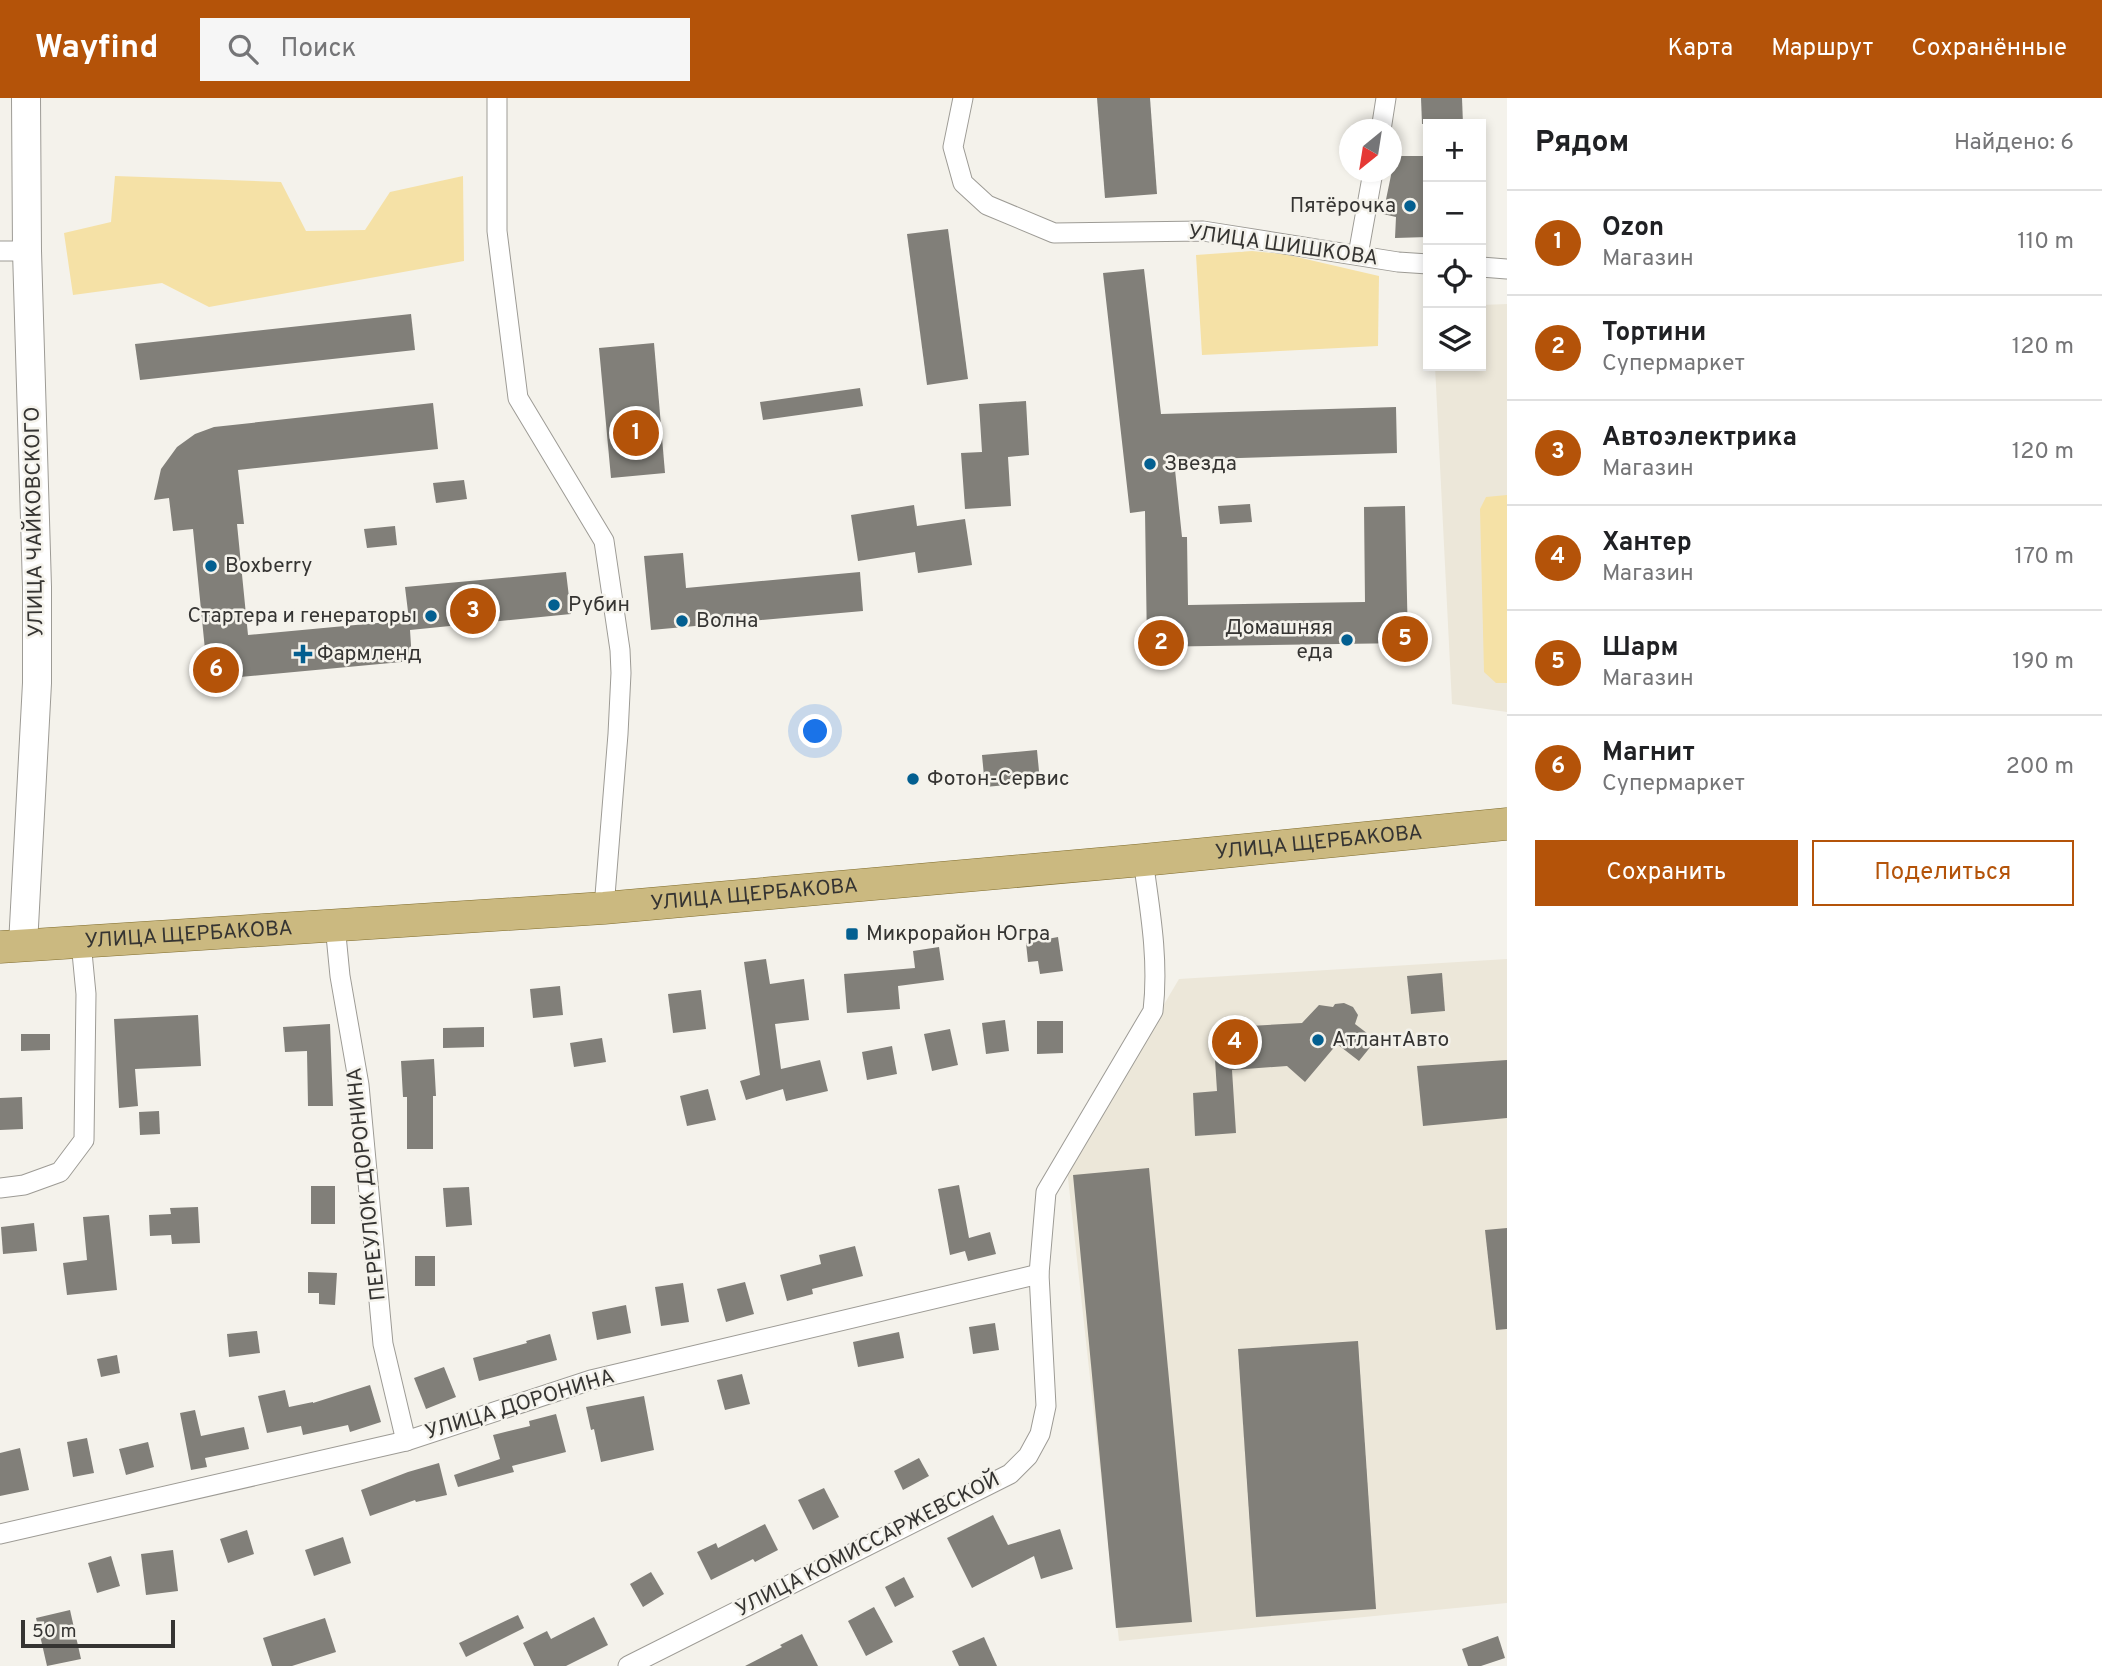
<!DOCTYPE html>
<html lang="ru">
<head>
<meta charset="utf-8">
<style>
	:root { --surface:#fff; --page:#f6f6f6; --text:#202124; --muted:#757577; --line:#e0e0e0; --accent:#b45309 }
	body { margin:0; font-family:Overpass,sans-serif; background:var(--page); color:var(--text) }
	.controls { position:absolute; right:21px; top:21px; display:grid; overflow:hidden; border-radius:0px; box-shadow:0 4px 10px #0003 }
	.controls button { width:63px; height:63px; display:grid; place-items:center; padding:0; border:0; border-bottom:2px solid var(--line); background:var(--surface); color:var(--text); font:35px sans-serif }
	.compass { position:absolute; left:1339px; top:21px; width:63px; height:63px; border-radius:50%; background:var(--surface); box-shadow:0 4px 10px #0003; rotate:210deg }
	.scale { position:absolute; left:21px; bottom:18px; width:154px; box-sizing:border-box; padding-left:7px; border:4px solid #353432; border-top:0; font-size:19px; line-height:24px; white-space:nowrap; color:#353432; -webkit-text-stroke:5px #f4f2eb; paint-order:stroke }
	.you { position:absolute; left:816px; top:634px; width:24px; height:24px; margin:-18px; border:5px solid #fff; border-radius:50%; background:#1a73e8; box-shadow:0 0 0 10px #1a73e833 }
	.badge { display:grid; place-items:center; width:46px; height:46px; border-radius:50%; background:var(--accent); color:#fff; font-size:23px; font-weight:700 }
	.pin { position:absolute; translate:-50% -50%; border:4px solid #fff; box-shadow:0 2px 7px #0006 }
	.list { margin:0; padding:0; list-style:none }
	h2 { display:flex; justify-content:space-between; align-items:center; height:91px; margin:0; padding:0 28px; font-size:30px }
	h2 small { font-size:23px; font-weight:400; color:var(--muted) }
	.list li { display:grid; grid-template-columns:46px 1fr auto; gap:21px; align-items:center; box-sizing:border-box; height:105px; padding:0 28px; border-top:2px solid var(--line) }
	.list b { display:block; font-size:26px; white-space:nowrap }
	.list p { margin:0; font-size:23px; white-space:nowrap; color:var(--muted) }
	.list em { font-size:23px; font-style:normal; color:var(--muted) }
	.actions { display:flex; gap:14px; padding:21px 28px }
	.actions a { flex:1; padding:16px 0; border:2px solid var(--accent); border-radius:0px; text-align:center; font-size:24px; color:var(--accent) }
	.actions .main { background:var(--accent); color:#fff }
	.icon { flex:none; width:38px; height:38px; fill:none; stroke:currentColor; stroke-width:2; stroke-linecap:round; stroke-linejoin:round }
	.map { position:relative; flex:none; width:1507px; height:1568px; overflow:hidden }
	header { display:flex; align-items:center; gap:42px; box-sizing:border-box; height:98px; padding:0 35px; background:var(--accent); color:#fff }
	header strong { font-size:33px }
	nav { display:flex; gap:38px; margin-inline-start:auto; font-size:24px }
	.search { width:490px; height:63px; background:var(--page); display:flex; align-items:center; gap:18px; box-sizing:border-box; padding:0 24px; border-radius:0px; color:var(--muted); font-size:26px }
	main { display:flex }
	aside { flex:1; background:var(--surface) }
	.map>svg:first-child { display:block }
	.built { fill:#ece7d9 }
	.green { fill:#f5e1a6 }
	.building { fill:#817f79 }
	.lines { fill:none; stroke-linecap:round; stroke-linejoin:round }
	.street-casing { stroke:#9d9b95; stroke-width:21 }
	.secondary-casing { stroke:#9d9b95; stroke-width:30 }
	.primary-casing { stroke:#806d2d; stroke-width:33 }
	.street { stroke:#fff; stroke-width:19 }
	.secondary { stroke:#fff; stroke-width:28 }
	.primary { stroke:#cbb980; stroke-width:32 }
	.poi-dot { fill:#035f90; stroke:#f4f2eb; stroke-width:2.5 }
	.labels { text-anchor:middle; dominant-baseline:central; stroke-width:5; stroke-linejoin:round; paint-order:stroke }
	.poi-label { font-size:21px; fill:#353432; stroke:#f4f2eb; text-anchor:start }
	.street-label { font-size:21px; fill:#353432; stroke:#f4f2eb }
</style>
</head>
<body>
<header>
<strong>Wayfind</strong>
<div class="search"><svg class="icon" aria-label="search" viewBox="0 0 24 24"><circle cx="10" cy="10" r="6"/><path d="M15 15l6 6"/></svg>Поиск</div>
<nav><a>Карта</a><a>Маршрут</a><a>Сохранённые</a></nav>
</header>
<main>
<div class="map">
<svg width="1507" height="1568" viewBox="0 0 1507 1568">
	<rect width="100%" height="100%" fill="#f4f2eb"/>
	<g class="built">
		<path d="M1507,206V614L1452,606L1435,268H1481V207Z"/>
		<path d="M1507,861V1505L1119,1543L1067,1071L1179,881Z"/>
	</g>
	<g class="green">
		<path d="M115,78L281,84L306,133L365,132L390,94L463,78L464,163L209,209L162,185L73,197L64,135L111,124Z"/>
		<path d="M1252,153L1284,156L1379,178L1378,248L1202,257L1196,157Z"/>
		<path d="M1507,397V585H1496L1484,574L1480,411L1486,399Z"/>
	</g>
	<g class="building">
		<path d="M1097,0H1150L1157,96L1105,100Z"/>
		<path d="M1421,0H1462L1463,26H1422Z"/>
		<path d="M1395,58H1428V139L1395,140L1396,119L1383,116Z"/>
		<path d="M948,131L968,281L927,287L907,136Z"/>
		<path d="M1144,171L1161,316L1396,309L1397,355L1174,362L1182,439H1187L1188,507L1365,504L1364,409L1405,408L1408,545L1147,549L1145,413L1130,415L1103,175Z"/>
		<path d="M411,216L415,252L140,282L135,246Z"/>
		<path d="M654,245L665,375L611,380L599,250Z"/>
		<path d="M860,290L863,308L763,322L760,304Z"/>
		<path d="M1026,303L1029,357L1008,359L1011,408L965,411L961,355L982,354L979,306Z"/>
		<path d="M433,305L438,351L238,372L244,426H237L248,537L409,522L405,489L566,474L571,516L410,532L412,563L208,582L193,431L173,433L169,400L154,402L161,371L177,349L195,336L214,329Z"/>
		<path d="M464,382L467,401L436,405L433,385Z"/>
		<path d="M1250,406L1252,424L1220,426L1218,408Z"/>
		<path d="M914,407L917,428L965,421L972,467L918,475L915,454L858,463L851,417Z"/>
		<path d="M395,428L397,447L367,450L364,431Z"/>
		<path d="M683,455L686,490L860,474L863,513L651,532L644,458Z"/>
		<path d="M1037,652L1040,684L985,689L982,657Z"/>
		<path d="M1058,839L1063,873L1040,876L1038,863L1028,864L1026,845Z"/>
		<path d="M939,849L944,882L898,888L900,911L847,915L844,876L915,870L913,853Z"/>
		<path d="M766,861L770,886L804,881L809,922L775,926L781,971L820,962L828,993L786,1003L783,991L746,1002L740,983L760,977L744,864Z"/>
		<path d="M1442,875L1445,913L1411,916L1407,878Z"/>
		<path d="M560,888L563,917L533,920L530,891Z"/>
		<path d="M701,892L706,931L673,935L668,896Z"/>
		<path d="M1344,905L1353,909L1358,917L1355,926L1376,942L1359,963L1337,946L1305,984L1287,968L1232,972L1236,1035L1195,1038L1193,995L1217,993L1213,930L1302,925L1319,907L1333,909L1335,906Z"/>
		<path d="M198,917L201,968L135,971L138,1008L119,1010L114,921Z"/>
		<path d="M1005,922L1009,953L986,956L982,925Z"/>
		<path d="M1037,923H1063V955L1037,956Z"/>
		<path d="M330,926L333,1008H308L307,953L285,954L283,929Z"/>
		<path d="M484,929V949L443,950V930Z"/>
		<path d="M950,931L958,967L932,973L924,936Z"/>
		<path d="M21,936H50V952L21,953Z"/>
		<path d="M602,940L606,964L574,969L570,945Z"/>
		<path d="M892,948L897,976L867,982L862,954Z"/>
		<path d="M434,961L436,998H433V1051H407V999H403L401,963Z"/>
		<path d="M1507,962V1020L1423,1028L1417,968Z"/>
		<path d="M708,991L716,1022L687,1028L680,998Z"/>
		<path d="M22,999L23,1031L0,1032V1000Z"/>
		<path d="M159,1013L160,1036L140,1037L139,1014Z"/>
		<path d="M1149,1070L1192,1524L1116,1530L1073,1077Z"/>
		<path d="M959,1087L969,1140L990,1134L996,1156L968,1163L965,1153L950,1157L938,1091Z"/>
		<rect x="311" y="1088" width="24" height="38"/>
		<path d="M469,1089L472,1127L446,1129L443,1090Z"/>
		<path d="M198,1109L200,1145L172,1146L171,1137L150,1138L149,1117L171,1116L170,1110Z"/>
		<path d="M109,1117L117,1192L67,1197L63,1165L87,1162L83,1119Z"/>
		<path d="M34,1125L37,1153L3,1156L1,1129Z"/>
		<path d="M1507,1130V1231L1496,1232L1485,1132Z"/>
		<path d="M855,1148L863,1178L812,1191L813,1196L787,1203L780,1177L821,1166L819,1157Z"/>
		<rect x="415" y="1158" width="20" height="30"/>
		<path d="M308,1174L337,1175L335,1207L319,1206V1195H308Z"/>
		<path d="M745,1184L754,1216L726,1224L717,1191Z"/>
		<path d="M683,1185L689,1224L661,1228L655,1189Z"/>
		<path d="M626,1207L631,1235L597,1242L592,1214Z"/>
		<path d="M995,1225L999,1252L973,1256L969,1229Z"/>
		<path d="M257,1233L260,1255L229,1259L227,1236Z"/>
		<path d="M899,1234L904,1260L858,1269L853,1244Z"/>
		<path d="M550,1236L557,1262L479,1283L473,1260L527,1245L526,1243Z"/>
		<path d="M1358,1243L1376,1511L1256,1519L1238,1251Z"/>
		<path d="M117,1257L120,1275L101,1279L97,1261Z"/>
		<path d="M444,1269L456,1299L426,1311L414,1280Z"/>
		<path d="M742,1276L750,1306L725,1312L717,1282Z"/>
		<path d="M370,1287L381,1324L350,1334L348,1327L303,1337L301,1328L267,1335L258,1298L285,1292L289,1309L313,1304V1305Z"/>
		<path d="M644,1298L654,1352L601,1364L594,1331L591,1332L586,1309Z"/>
		<path d="M195,1312L201,1338L244,1329L249,1351L205,1360L207,1369L191,1372L180,1315Z"/>
		<path d="M556,1316L566,1354L512,1368L514,1374L458,1389L454,1377L500,1361L493,1337L530,1328L529,1323Z"/>
		<path d="M87,1340L94,1375L73,1379L67,1344Z"/>
		<path d="M148,1344L154,1369L126,1377L119,1351Z"/>
		<path d="M20,1350L29,1392L0,1398V1355Z"/>
		<path d="M919,1360L929,1378L903,1392L894,1373Z"/>
		<path d="M439,1365L447,1397L416,1404L415,1402L370,1418L361,1392L408,1374Z"/>
		<path d="M824,1390L839,1419L813,1432L798,1402Z"/>
		<path d="M993,1417L1008,1447L1060,1431L1073,1471L1041,1481L1034,1458L972,1490L947,1440Z"/>
		<path d="M765,1426L778,1452L755,1464L753,1461L711,1482L697,1454L716,1445L718,1450Z"/>
		<path d="M247,1432L254,1456L228,1465L220,1441Z"/>
		<path d="M343,1439L351,1465L314,1478L305,1452Z"/>
		<path d="M173,1452L178,1493L146,1497L141,1456Z"/>
		<path d="M111,1458L120,1488L97,1495L88,1465Z"/>
		<path d="M651,1474L664,1496L643,1509L630,1486Z"/>
		<path d="M904,1479L914,1499L895,1509L885,1489Z"/>
		<path d="M874,1509L893,1544L866,1558L848,1523Z"/>
		<path d="M70,1512L81,1561L47,1568L36,1520Z"/>
		<path d="M518,1517L524,1530L466,1559L459,1545Z"/>
		<path d="M594,1519L608,1547L566,1568H534L523,1545L547,1533L551,1541Z"/>
		<path d="M325,1520L336,1554L292,1568H272L263,1540Z"/>
		<path d="M802,1536L818,1568H745L782,1549L780,1547Z"/>
		<path d="M1498,1538L1505,1560L1481,1568H1468L1462,1551Z"/>
		<path d="M984,1539L997,1568H959L952,1553Z"/>
	</g>
	<g class="lines">
		<g class="street-casing">
			<g id="street">
				<path d="M497,0V133L518,300L604,443L620,552L621,575L618,636L604,810"/>
				<path d="M963,0L953,49L963,85L987,107L1054,135L1203,133L1398,164L1428,166"/>
				<path d="M1381,32L1386,0"/>
				<path d="M0,153H27"/>
				<path d="M1358,157L1373,74"/>
				<path d="M1481,169L1507,171"/>
				<path d="M335,827L340,878L359,987L383,1246L406,1343"/>
				<path d="M0,1090L24,1087L60,1074L84,1042L86,896L81,844"/>
				<path d="M0,1436L406,1343L591,1282L1039,1176"/>
				<path d="M628,1568L1010,1376L1028,1358L1040,1336L1046,1308L1039,1176L1046,1094L1153,913C1159,862 1150,812 1143,762"/>
			</g>
		</g>
		<g class="secondary-casing">
			<path id="secondary" d="M23,847L37,585V489L27,153L26,0"/>
		</g>
		<g class="primary-casing">
			<g id="primary">
				<path id="s1" d="M0,849L604,810L1143,762L1507,726"/>
			</g>
		</g>
		<use href="#street" class="street"/>
		<use href="#secondary" class="secondary"/>
		<use href="#primary" class="primary"/>
	</g>
	<g class="poi-dot">
		<circle cx="1410" cy="108" r="7"/>
		<circle cx="1150" cy="366" r="7"/>
		<circle cx="211" cy="468" r="7"/>
		<circle cx="554" cy="507" r="7"/>
		<circle cx="431" cy="518" r="7"/>
		<circle cx="682" cy="523" r="7"/>
		<circle cx="1347" cy="542" r="7"/>
		<path d="M299.5 545.5h7v7h7v7h-7v7h-7v-7h-7v-7h7z"/>
		<circle cx="913" cy="681" r="7"/>
		<rect x="845" y="829" width="14" height="14" rx="3.5"/>
		<circle cx="1318" cy="942" r="7"/>
	</g>
	<g class="labels">
		<g class="poi-label">
			<text x="1396" y="108" text-anchor="end">Пятёрочка</text>
			<text x="1164" y="366">Звезда</text>
			<text x="225" y="468">Boxberry</text>
			<text x="568" y="507">Рубин</text>
			<text x="417" y="518" text-anchor="end">Стартера и генераторы</text>
			<text x="696" y="523">Волна</text>
			<text x="1333" y="530" text-anchor="end">Домашняя<tspan x="1333" dy="24">еда</tspan></text>
			<text x="317" y="556">Фармленд</text>
			<text x="927" y="681">Фотон-Сервис</text>
			<text x="866" y="836">Микрорайон Югра</text>
			<text x="1332" y="942">АтлантАвто</text>
		</g>
		<g class="street-label">
			<text transform="translate(1283 148) rotate(8)">УЛИЦА ШИШКОВА</text>
			<text transform="translate(35 424) rotate(-91)">УЛИЦА ЧАЙКОВСКОГО</text>
			<text stroke="none"><textPath href="#s1" startOffset="1323">УЛИЦА ЩЕРБАКОВА</textPath></text>
			<text stroke="none"><textPath href="#s1" startOffset="756">УЛИЦА ЩЕРБАКОВА</textPath></text>
			<text stroke="none"><textPath href="#s1" startOffset="189">УЛИЦА ЩЕРБАКОВА</textPath></text>
			<text transform="translate(367 1086) rotate(-96)">ПЕРЕУЛОК ДОРОНИНА</text>
			<text transform="translate(520 1307) rotate(-17)">УЛИЦА ДОРОНИНА</text>
			<text transform="translate(868 1447) rotate(-27)">УЛИЦА КОМИССАРЖЕВСКОЙ</text>
		</g>
	</g>
</svg>
<div class="controls">
<button>+</button>
<button>−</button>
<button><svg class="icon" aria-label="locate" viewBox="0 0 24 24"><circle cx="12" cy="12" r="6"/><path d="M12 2v4M12 18v4M2 12h4M18 12h4"/></svg></button>
<button><svg class="icon" aria-label="layers" viewBox="0 0 24 24"><path d="M12 4l9 5-9 5-9-5zM3 14l9 5 9-5"/></svg></button>
</div>
<svg class="compass" viewBox="-18 -18 36 36"><path d="M0-13l5 13h-10z" fill="#e53935"/><path d="M0 13l5-13h-10z" fill="#757577"/></svg>
<div class="scale">50 m</div>
<div class="you"></div>
<div class="pin badge" style="left:636px;top:335px">1</div>
<div class="pin badge" style="left:1161px;top:545px">2</div>
<div class="pin badge" style="left:473px;top:513px">3</div>
<div class="pin badge" style="left:1235px;top:944px">4</div>
<div class="pin badge" style="left:1405px;top:541px">5</div>
<div class="pin badge" style="left:216px;top:572px">6</div>
</div>
<aside>
<h2>Рядом<small>Найдено: 6</small></h2>
<ul class="list">
<li><span class="badge">1</span><div><b>Ozon</b><p>Магазин</p></div><em>110 m</em></li>
<li><span class="badge">2</span><div><b>Тортини</b><p>Супермаркет</p></div><em>120 m</em></li>
<li><span class="badge">3</span><div><b>Автоэлектрика</b><p>Магазин</p></div><em>120 m</em></li>
<li><span class="badge">4</span><div><b>Хантер</b><p>Магазин</p></div><em>170 m</em></li>
<li><span class="badge">5</span><div><b>Шарм</b><p>Магазин</p></div><em>190 m</em></li>
<li><span class="badge">6</span><div><b>Магнит</b><p>Супермаркет</p></div><em>200 m</em></li>
</ul>
<div class="actions"><a class="main">Сохранить</a><a>Поделиться</a></div>
</aside>
</main>
</body>
</html>
